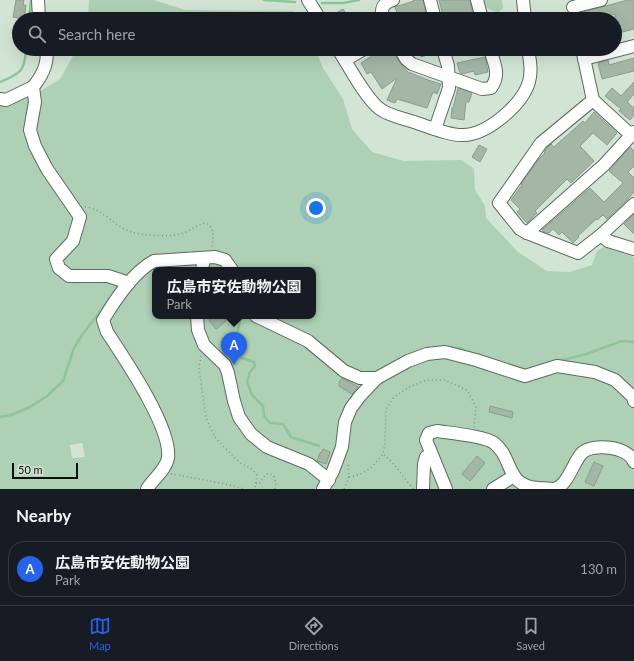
<!DOCTYPE html>
<html lang="en">
<head>
<meta charset="utf-8">
<style>
	:root { --surface:#171b24; --page:#20242c; --text:#f1f3f6; --muted:#9ea1a6; --line:#363941; --accent:#2563eb }
	body { margin:0; font-family:Lato,"Noto Sans JP",sans-serif; background:var(--page); color:var(--text) }
	.scale { position:absolute; left:12px; bottom:10px; width:66px; box-sizing:border-box; padding-left:4px; border:2px solid #080e09; border-top:0; font-size:11px; line-height:14px; white-space:nowrap; color:#080e09; -webkit-text-stroke:3px #d2e5d5; paint-order:stroke }
	.you { position:absolute; left:316px; top:208px; width:14px; height:14px; margin:-10px; border:3px solid #fff; border-radius:50%; background:#1a73e8; box-shadow:0 0 0 6px #1a73e833 }
	.badge { display:grid; place-items:center; width:26px; height:26px; border-radius:50%; background:var(--accent); color:#fff; font-size:13px; font-weight:700 }
	.pin { position:absolute; translate:-50% -33px; filter:drop-shadow(0 1px 2px #0008) }
	.pin::after { content:''; position:absolute; top:21px; width:14px; height:12px; background:inherit; clip-path:polygon(0 0,100% 0,50% 100%) }
	.popup { position:absolute; left:152px; top:267px; width:164px; height:52px; box-sizing:border-box; display:grid; place-content:center; border-radius:8px; background:var(--surface); filter:drop-shadow(0 1px 3px #0005); font-size:13px; white-space:nowrap; color:var(--muted) }
	.popup b { font-size:15px; color:var(--text) }
	.popup::after { content:''; position:absolute; left:50%; top:100%; margin-left:-8px; border:8px solid transparent; border-top-color:var(--surface) }
	.list { margin:0; padding:0; list-style:none }
	h2 { display:flex; justify-content:space-between; align-items:center; height:52px; margin:0; padding:0 16px; font-size:17px }
	h2 small { font-size:13px; font-weight:400; color:var(--muted) }
	.list li { display:grid; grid-template-columns:26px 1fr auto; gap:12px; align-items:center; box-sizing:border-box; height:56px; margin:0 8px 8px; padding:0 8px; border:1px solid var(--line); border-radius:16px }
	.list b { display:block; font-size:15px; white-space:nowrap }
	.list p { margin:0; font-size:13px; white-space:nowrap; color:var(--muted) }
	.list em { font-size:13px; font-style:normal; color:var(--muted) }
	.icon { flex:none; width:22px; height:22px; fill:none; stroke:currentColor; stroke-width:2; stroke-linecap:round; stroke-linejoin:round }
	.map { position:relative; flex:none; width:634px; height:489px; overflow:hidden }
	.search { position:absolute; background:var(--surface); box-shadow:0 4px 16px #0002; left:12px; right:12px; top:12px; height:44px; display:flex; align-items:center; gap:10px; box-sizing:border-box; padding:0 14px; border-radius:22px; color:var(--muted); font-size:15px }
	.sheet { height:116px; background:var(--surface) }
	nav { display:flex; justify-content:space-around; align-items:center; box-sizing:border-box; height:56px; border-top:1px solid var(--line); background:var(--surface); font-size:11px; color:var(--muted) }
	nav a { display:grid; justify-items:center; gap:2px }
	nav .on { color:var(--accent) }
	.map>svg:first-child { display:block }
	.green { fill:#aed0b4; fill-rule:evenodd }
	.lines { fill:none; stroke-linecap:round; stroke-linejoin:round }
	.stream { stroke:#8dc598; stroke-width:2.5 }
	.building { fill:#a4b7a7; stroke:#8b9d8e }
	.minor-casing { stroke:#5b6c5e; stroke-width:14 }
	.path { stroke:#869488; stroke-width:1.5; stroke-dasharray:1 3; stroke-linecap:butt }
	.minor { stroke:#fff; stroke-width:12 }
</style>
</head>
<body>
<div class="map">
<svg width="634" height="489" viewBox="0 0 634 489">
	<rect width="100%" height="100%" fill="#d2e5d5"/>
	<g class="green">
		<path d="M89,0H154L185,10L294,11L300,19H88Z"/>
		<path d="M484,0H502L503,8L498,13L487,8Z"/>
		<path d="M77,49H315L323,68L343,99L352,129L372,152L404,161L462,160L474,169L475,190L485,206L486,218L518,252L547,271L570,272L592,265L597,251L604,247L634,257V489H0V103L31,97L60,79ZM155,270H313V316H155ZM82,443L85,457L72,458L70,445Z"/>
	</g>
	<g class="lines">
		<g class="stream">
			<path d="M264,0L295,2"/>
			<path d="M322,3H343L359,0"/>
			<path d="M29,19L31,0"/>
			<path d="M0,82C20,74 25,71 26,49"/>
			<path d="M134,269L147,258L151,257"/>
			<path d="M242,316L240,321L236,339L241,347L239,354L241,358L254,362L255,366L250,372L247,382L252,395L263,406L264,416L270,423L283,424L291,437L319,446"/>
			<path d="M450,348H459L474,354"/>
			<path d="M413,353L425,349"/>
			<path d="M559,361L586,354L622,341L634,342"/>
			<path d="M0,417L11,415L30,407L47,396L63,381L74,348L82,335L106,304"/>
		</g>
	</g>
	<g class="building">
		<path d="M16,0H24L23,5H26L24,19L13,17Z"/>
		<path d="M413,0H423L427,19H399L395,7L414,1Z"/>
		<path d="M439,0H470L474,19H444Z"/>
		<path d="M628,0H634V29L615,34V14L595,19H585L583,12Z"/>
		<path d="M343,9L349,19H327V18Z"/>
		<path d="M383,49H392L400,63L408,72L431,81L441,84L437,94L433,92L427,108L397,99L395,103L387,100L397,78L382,89L371,72L367,74L361,63Z"/>
		<path d="M417,49H436V52L421,57Z"/>
		<path d="M485,57L488,72L475,75L474,71L462,74L460,73L457,63Z"/>
		<path d="M634,58V71L602,79L598,63L608,60L609,65Z"/>
		<path d="M634,82V94L627,102L634,108V115L630,120L619,111L621,109L605,96L612,88L621,96Z"/>
		<path d="M458,88L472,93L469,102H466L464,120L451,118L452,108H453Z"/>
		<path d="M594,112L617,133L607,145L593,133L580,146L594,161L571,183L567,179L535,211L537,213L527,223L517,212L520,209L511,200L522,185L521,184L539,159L545,153L544,152L545,150L551,144L554,147L583,121L585,123Z"/>
		<path d="M479,145L487,149L480,162L472,157Z"/>
		<path d="M630,147L634,151V166L628,172L634,178V192L627,200L607,219L603,215L597,220L596,219L578,236L579,237L573,243L562,232L559,235L553,229L549,233L544,232L542,230L590,188L604,202L623,183L609,171Z"/>
		<path d="M634,214V234L624,224Z"/>
		<path d="M215,316H222L226,321L216,329L209,320Z"/>
		<path d="M342,378L358,387L352,394L339,386V383Z"/>
		<path d="M490,406L513,412L512,418L489,412Z"/>
		<path d="M323,449L330,452L326,464L317,461L320,453H321Z"/>
		<path d="M477,456L485,463L470,481L462,474Z"/>
		<path d="M594,462L603,466L594,486L585,482Z"/>
	</g>
	<g class="lines">
		<g class="minor-casing">
			<g id="minor">
				<path d="M38,0L39,19"/>
				<path d="M308,0L320,19"/>
				<path d="M430,0L435,19"/>
				<path d="M477,0L482,19"/>
				<path d="M523,0L525,19"/>
				<path d="M573,7L601,0"/>
				<path d="M383,19C380,9 383,3 393,0"/>
				<path d="M338,49C348,65 366,99 380,109C389,116 403,118 414,122C427,126 450,136 463,135C487,135 522,105 529,82C532,71 530,60 528,49"/>
				<path d="M400,49L406,59L412,64L482,89L491,88C501,74 494,64 490,49"/>
				<path d="M582,49L593,100L631,135"/>
				<path d="M584,59L634,46"/>
				<path d="M345,60L364,49"/>
				<path d="M33,87C42,76 49,63 46,49"/>
				<path d="M0,99L6,100L33,87L35,102L30,130L35,146L47,169L80,217L73,241L56,259L59,268L69,276H108L129,283"/>
				<path d="M593,100L541,143L499,203L520,229L527,233L578,253L601,235L634,204"/>
				<path d="M435,129L449,88L448,66L443,49"/>
				<path d="M527,233L604,165L634,132"/>
				<path d="M601,235L608,241L634,249"/>
				<path d="M202,270L204,258"/>
				<path d="M197,316L198,330L204,345L225,365L228,373L234,401L239,417L251,434L267,447L309,464L329,480"/>
				<path d="M256,316L308,341L344,371L360,378H377"/>
				<path d="M147,489C153,479 166,470 168,458C172,428 124,358 107,332L103,320C115,300 133,272 154,261L215,257L225,260L232,270"/>
				<path d="M323,489L333,471L342,447L345,422L351,408L360,396L377,378L408,361L427,354L445,352L476,360L525,376L557,366L595,372L615,380L633,397L634,401"/>
				<path d="M423,489L424,464L426,457L431,454"/>
				<path d="M446,489L426,440L429,433L437,431C450,433 485,436 494,443C514,458 504,486 539,488C544,488 550,489 554,489C568,486 573,462 582,453C593,443 628,446 634,462"/>
				<path d="M493,489L514,476"/>
			</g>
		</g>
		<g class="path">
			<path d="M85,207C102,208 114,226 131,232C145,236 173,238 186,232C193,229 198,224 206,223C216,229 213,237 212,247"/>
			<path d="M201,356L199,368L206,418L215,437L224,447L239,462L253,470L257,475L255,487L253,489"/>
			<path d="M171,474L221,483L245,489"/>
			<path d="M349,477C366,474 373,467 383,454"/>
			<path d="M256,483L259,484L266,474H270L274,476L276,483L275,489"/>
			<path d="M344,489C349,480 349,474 348,464"/>
			<path d="M413,489L392,462L383,454L385,443L386,409L394,397L409,387L427,380H445L467,390L476,407L474,427"/>
		</g>
		<use href="#minor" class="minor"/>
	</g>
</svg>
<div class="scale">50 m</div>
<div class="you"></div>
<div class="pin badge" style="left:234px;top:365px">A</div>
<div class="popup"><b>広島市安佐動物公園</b>Park</div>
<div class="search"><svg class="icon" aria-label="search" viewBox="0 0 24 24"><circle cx="10" cy="10" r="6"/><path d="M15 15l6 6"/></svg>Search here</div>
</div>
<section class="sheet">
<h2>Nearby<small></small></h2>
<ul class="list">
<li><span class="badge">A</span><div><b>広島市安佐動物公園</b><p>Park</p></div><em>130 m</em></li>
</ul>
</section>
<nav>
<a class="on"><svg class="icon" aria-label="map" viewBox="0 0 24 24"><path d="M3 6l6-2 6 2 6-2v14l-6 2-6-2-6 2zM9 4v14M15 6v14"/></svg>Map</a>
<a><svg class="icon" aria-label="directions" viewBox="0 0 24 24"><path d="M12 3l9 9-9 9-9-9zM9 14v-3h6M13 9l2 2-2 2"/></svg>Directions</a>
<a><svg class="icon" aria-label="saved" viewBox="0 0 24 24"><path d="M7 4h10v16l-5-4-5 4z"/></svg>Saved</a>
</nav>
</body>
</html>
